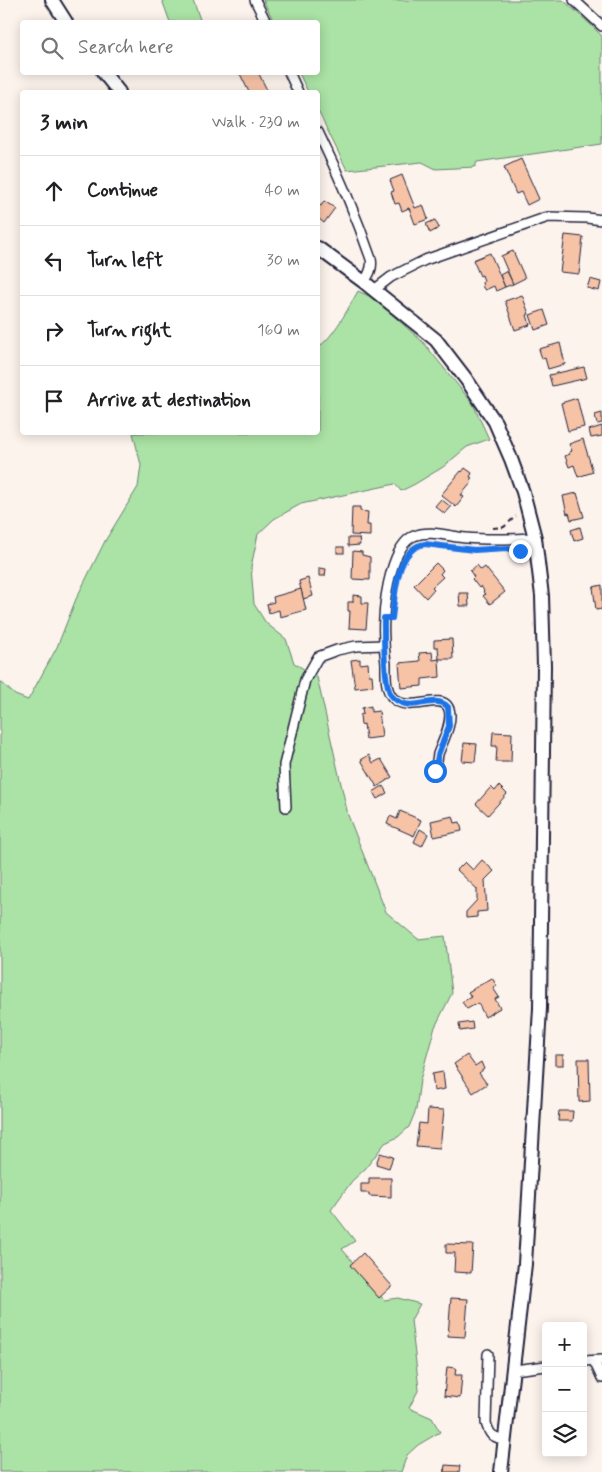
<!DOCTYPE html>
<html lang="en">
<head>
<meta charset="utf-8">
<style>
	:root { --surface:#fff; --page:#f2f2f2; --text:#202124; --muted:#757577; --line:#e0e0e0 }
	body { margin:0; font-family:Mynerve,sans-serif; background:var(--page); color:var(--text) }
	.controls { position:absolute; right:15px; bottom:15px; display:grid; overflow:hidden; border-radius:5px; box-shadow:0 2px 12px #0003 }
	.controls button { width:45px; height:45px; display:grid; place-items:center; padding:0; border:0; border-bottom:1px solid var(--line); background:var(--surface); color:var(--text); font:25px sans-serif }
	.stop { position:absolute; width:15px; height:15px; margin:-11px; border:4px solid #1a73e8; border-radius:50%; background:#fff }
	.stop.end { background:#1a73e8; border-color:#fff; box-shadow:0 1px 5px #0008 }
	.list { margin:0; padding:0; list-style:none }
	h2 { display:flex; justify-content:space-between; align-items:center; height:65px; margin:0; padding:0 20px; font-size:21px }
	h2 small { font-size:16px; font-weight:400; color:var(--muted) }
	.list li { display:grid; grid-template-columns:32px 1fr auto; gap:15px; align-items:center; box-sizing:border-box; height:70px; padding:0 20px; border-top:1px solid var(--line) }
	.list b { display:block; font-size:19px; white-space:nowrap }
	.list em { font-size:16px; font-style:normal; color:var(--muted) }
	.icon { flex:none; width:28px; height:28px; fill:none; stroke:currentColor; stroke-width:2; stroke-linecap:round; stroke-linejoin:round }
	.map { position:relative; flex:none; width:602px; height:1472px; overflow:hidden }
	.search { position:absolute; background:var(--surface); box-shadow:0 2px 12px #0003; left:20px; top:20px; width:300px; height:55px; display:flex; align-items:center; gap:12px; box-sizing:border-box; padding:0 18px; border-radius:5px; color:var(--muted); font-size:19px }
	.panel { position:absolute; background:var(--surface); box-shadow:0 2px 12px #0003; left:20px; top:90px; width:300px; height:345px; border-radius:5px }
	.map>svg:first-child { display:block }
	.green { fill:#abe2a5; stroke:#668270 }
	.building { fill:#f6c3a7; stroke:#22223b }
	.lines { fill:none; stroke-linecap:round; stroke-linejoin:round }
	.street-casing { stroke:#22223b; stroke-width:12 }
	.secondary-casing { stroke:#22223b; stroke-width:16 }
	.path { stroke:#22223b; stroke-width:2; stroke-dasharray:5 4; stroke-linecap:butt }
	.street { stroke:#fff; stroke-width:9 }
	.secondary { stroke:#fff; stroke-width:12 }
	.route { stroke:#1a73e8; stroke-width:6 }
</style>
</head>
<body>
<div class="map">
<svg width="602" height="1472" viewBox="0 0 602 1472">
	<rect width="100%" height="100%" fill="#fdf3ed"/>
	<filter id="ink" filterUnits="userSpaceOnUse"><feTurbulence type="fractalNoise" baseFrequency=".02" numOctaves="2"/><feDisplacementMap in="SourceGraphic" scale="10" xChannelSelector="R" yChannelSelector="G"/><feConvolveMatrix kernelMatrix="1 2 1 2 8 2 1 2 1" color-interpolation-filters="sRGB"/></filter>
	<g filter="url(#ink)">
		<g class="green">
			<path d="M162,0H193L201,22H170Z"/>
			<path d="M263,0H563L589,23L602,36V144L477,162L475,167L436,169L422,162L347,170L318,111V92H308L299,73L318,72V22H274Z"/>
			<path d="M358,291L369,296L387,310L423,342L473,404L489,439L467,447L443,467L415,484L401,491L395,484L301,504L274,519L258,534L251,567L254,604L266,623L286,639L294,663L317,677L348,815L386,912L418,939L445,936L452,993L435,1027L420,1080L416,1110L409,1127L398,1137L385,1143L365,1169L352,1181L331,1210L355,1241L342,1249L384,1300L398,1298L420,1304L411,1320L419,1389L409,1408L432,1418L440,1432L418,1445L407,1455L401,1472H0V681L15,695L28,700L57,647L76,599L105,541L138,487L141,465L133,433L318,432V347C333,338 349,307 358,291Z"/>
		</g>
		<g class="building">
			<path d="M239,72H258L268,92H249Z"/>
			<path d="M521,159L539,199L527,205L521,192L516,194L504,167Z"/>
			<path d="M402,175L415,208L423,205L428,219L415,224L409,208L402,211L399,203L395,204L391,192L394,191L390,180Z"/>
			<path d="M324,201L335,208L324,223L318,218V204L321,206Z"/>
			<path d="M435,220L439,228L430,233L426,224Z"/>
			<path d="M565,235L583,237L579,274L560,272Z"/>
			<path d="M513,251L525,278L513,284L501,256Z"/>
			<path d="M490,253L505,287L496,291L494,286L485,290L483,288L482,282L484,281L482,275L480,276L473,260Z"/>
			<path d="M507,271L513,284L505,287L500,275Z"/>
			<path d="M590,279L601,282L599,291L587,288Z"/>
			<path d="M522,295L529,314L527,315L530,325L515,330L505,301Z"/>
			<path d="M544,310L549,325L535,330L530,315Z"/>
			<path d="M560,343L565,364L548,369L545,358L542,359L539,349Z"/>
			<path d="M584,367L587,378L552,386L549,375Z"/>
			<path d="M577,398L584,427L568,431L561,403Z"/>
			<path d="M602,413V423L597,424L595,415Z"/>
			<path d="M602,426V436L591,438L589,430Z"/>
			<path d="M583,439L593,472L578,477L574,465L569,467L565,456L570,454L569,452L572,451L569,444Z"/>
			<path d="M465,468L472,473L470,477L472,478L470,480L472,482L461,495L464,497L456,507L441,495L461,471L462,472Z"/>
			<path d="M577,493L584,517L571,520L569,513L567,514L563,496Z"/>
			<path d="M441,499L451,507L445,514L435,506Z"/>
			<path d="M352,507H360V511L368,512L367,525H370V536L351,535Z"/>
			<path d="M580,527L583,538L574,541L571,530Z"/>
			<path d="M348,538H359L360,545L348,546Z"/>
			<rect x="337" y="547" width="7" height="6"/>
			<path d="M353,551L362,552V555L370,557V580L352,579Z"/>
			<path d="M436,563L443,570L440,574L443,577L432,587L434,589L426,598L414,585Z"/>
			<path d="M477,565L481,570L485,567L505,592L490,604L483,596L485,594L483,592L484,591L481,586L479,588L472,579L474,577L470,571Z"/>
			<path d="M319,568L326,569L325,576H319Z"/>
			<path d="M308,578L313,596L303,599L299,581Z"/>
			<path d="M602,585V609L596,610L593,587Z"/>
			<path d="M301,589L306,610L280,617L279,610L269,613L267,604L274,602L273,597Z"/>
			<path d="M459,593H468L469,606H460Z"/>
			<path d="M353,595L362,596V603H368L366,629L349,628L350,611H348V602H353Z"/>
			<path d="M452,639L453,659H439L438,647H434V640Z"/>
			<path d="M432,652L433,660L439,659L440,677L422,679V686L401,688L399,663L420,661L419,653Z"/>
			<path d="M360,659V664L368,663L369,675H372L373,686L355,688L351,660Z"/>
			<path d="M371,706V712L379,711L382,737L366,739L364,724L361,725L360,715L363,714L362,708Z"/>
			<path d="M493,732L512,733L511,762H496L497,746H492Z"/>
			<path d="M464,743L477,744L475,762L462,761Z"/>
			<path d="M369,755L373,763L381,759L392,777L377,787L361,760Z"/>
			<path d="M383,786L387,793L377,799L373,792Z"/>
			<path d="M499,786L507,794L488,815L476,804L491,787L495,791Z"/>
			<path d="M400,811L421,820L414,836L387,824L390,816L397,819Z"/>
			<path d="M453,816L455,823L460,822L462,831L434,837L431,821Z"/>
			<path d="M420,829L428,834L422,846L414,842Z"/>
			<path d="M482,860L494,871L485,880L487,911L477,912V917L466,918V912L477,900V889L457,870L465,862L473,870Z"/>
			<path d="M492,978L497,986L493,988L499,997L495,999L500,1008L485,1017L478,1003L467,1009L462,1002L471,997L468,992Z"/>
			<path d="M472,1022L473,1029L460,1031L459,1024Z"/>
			<path d="M467,1055L475,1066L481,1062L484,1069L479,1073L487,1084L473,1093L454,1064Z"/>
			<rect x="555" y="1055" width="8" height="10"/>
			<path d="M578,1059H589L590,1101L579,1102Z"/>
			<path d="M443,1072L445,1089L434,1091L432,1074Z"/>
			<path d="M428,1109L444,1110L440,1148L416,1146L419,1123L427,1124Z"/>
			<path d="M559,1111H573L572,1121H558Z"/>
			<path d="M380,1153L393,1157L389,1168L376,1164Z"/>
			<path d="M369,1178H391V1197L369,1196V1193H361V1184H369Z"/>
			<path d="M446,1244L473,1245L471,1273L454,1272L455,1253H446Z"/>
			<path d="M363,1253L392,1286L379,1298L350,1265Z"/>
			<path d="M451,1298L468,1299L465,1337L448,1336Z"/>
			<path d="M447,1367L456,1368L455,1375H462L460,1398L444,1396Z"/>
			<path d="M445,1465L460,1466L459,1472H444Z"/>
		</g>
		<g class="lines">
			<g class="street-casing">
				<g id="street">
					<path d="M255,0L266,22"/>
					<path d="M574,0L602,26"/>
					<path d="M289,72L298,92"/>
					<path d="M318,132C338,173 356,215 371,259C373,268 369,275 364,282"/>
					<path d="M374,290L391,277L425,260L548,217L587,218L602,220"/>
					<path d="M435,773C436,767 437,760 438,754C442,743 455,719 448,707C440,692 407,715 392,697C385,688 386,674 386,664C384,649 383,633 384,618C385,597 392,545 414,536C430,529 450,537 466,538C489,540 512,539 535,538"/>
					<path d="M286,807L284,765L305,680L318,657L337,650L356,646L384,645"/>
					<path d="M488,1354L486,1423C490,1436 492,1436 504,1440"/>
					<path d="M583,1361L602,1360"/>
					<path d="M594,1361L602,1378"/>
					<path d="M514,1370L546,1366"/>
				</g>
			</g>
			<g class="secondary-casing">
				<g id="secondary">
					<path d="M52,0L66,22"/>
					<path d="M103,72L119,92"/>
					<path d="M318,248L364,282L436,340L466,379L495,422L511,459L523,492L535,538L542,596L544,666L540,1008L525,1264L501,1472"/>
				</g>
			</g>
			<g class="path">
				<path d="M493,528L504,527L516,516"/>
				<path d="M435,545L452,548L480,550"/>
				<path d="M517,549L520,551L524,556"/>
			</g>
			<use href="#street" class="street"/>
			<use href="#secondary" class="secondary"/>
		</g>
	</g>
	<g class="lines" filter="url(#ink)">
		<path class="route" d="M435,771L438,755L449,726L448,707C440,699 430,702 419,704C409,706 398,704 391,695C383,683 384,634 384,618H392C395,595 396,548 425,544L474,550L507,548L520,551"/>
	</g>
</svg>
<div class="controls">
<button>+</button>
<button>−</button>
<button><svg class="icon" aria-label="layers" viewBox="0 0 24 24"><path d="M12 4l9 5-9 5-9-5zM3 14l9 5 9-5"/></svg></button>
</div>
<div class="stop" style="left:435px;top:771px"></div>
<div class="stop end" style="left:520px;top:551px"></div>
<div class="search"><svg class="icon" aria-label="search" viewBox="0 0 24 24"><circle cx="10" cy="10" r="6"/><path d="M15 15l6 6"/></svg>Search here</div>
<section class="panel">
<h2>3 min<small>Walk · 230 m</small></h2>
<ul class="list">
<li><svg class="icon" aria-label="ahead" viewBox="0 0 24 24"><path d="M12 20V5M6 11l6-6 6 6"/></svg><div><b>Continue</b></div><em>40 m</em></li>
<li><svg class="icon" aria-label="left" viewBox="0 0 24 24"><path d="M17 20v-9H6M10 6l-5 5 5 5"/></svg><div><b>Turn left</b></div><em>30 m</em></li>
<li><svg class="icon" aria-label="right" viewBox="0 0 24 24"><path d="M7 20v-9h11M14 6l5 5-5 5"/></svg><div><b>Turn right</b></div><em>160 m</em></li>
<li><svg class="icon" aria-label="arrive" viewBox="0 0 24 24"><path d="M6 21V4h12l-3 4 3 4H6"/></svg><div><b>Arrive at destination</b></div></li>
</ul>
</section>
</div>
</body>
</html>
